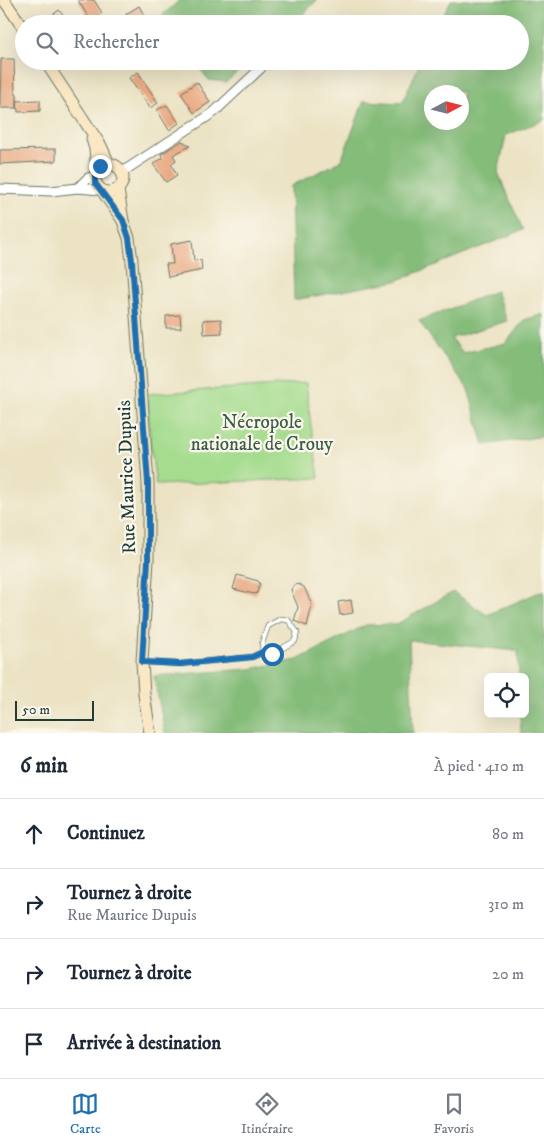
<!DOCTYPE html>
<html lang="fr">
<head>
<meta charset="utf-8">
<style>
	:root { --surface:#fff; --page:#f2f2f3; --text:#1f2937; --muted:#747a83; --line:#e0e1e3; --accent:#1f6fb2 }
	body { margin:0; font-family:"IM FELL DW Pica",serif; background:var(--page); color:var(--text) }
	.controls { position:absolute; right:15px; bottom:15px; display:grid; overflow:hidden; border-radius:8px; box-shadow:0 5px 20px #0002 }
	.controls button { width:45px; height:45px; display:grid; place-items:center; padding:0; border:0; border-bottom:1px solid var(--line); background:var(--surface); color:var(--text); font:25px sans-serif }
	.compass { position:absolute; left:424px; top:85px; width:45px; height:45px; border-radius:50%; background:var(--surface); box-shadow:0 5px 20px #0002; rotate:83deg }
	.scale { position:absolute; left:15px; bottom:12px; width:79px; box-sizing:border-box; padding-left:5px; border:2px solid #1f3d34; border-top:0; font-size:14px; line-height:18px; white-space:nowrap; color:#1f3d34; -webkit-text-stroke:4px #fbf7ec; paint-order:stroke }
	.stop { position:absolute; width:15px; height:15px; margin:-11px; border:4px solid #1f6fb2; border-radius:50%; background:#fff }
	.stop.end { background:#1f6fb2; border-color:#fff; box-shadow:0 1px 5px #0008 }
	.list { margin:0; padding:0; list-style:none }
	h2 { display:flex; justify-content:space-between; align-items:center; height:65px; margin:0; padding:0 20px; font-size:21px }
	h2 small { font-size:16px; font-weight:400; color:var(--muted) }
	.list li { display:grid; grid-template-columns:32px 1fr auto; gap:15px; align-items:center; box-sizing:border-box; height:70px; padding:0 20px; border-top:1px solid var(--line) }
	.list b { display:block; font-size:19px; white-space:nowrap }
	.list p { margin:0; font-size:16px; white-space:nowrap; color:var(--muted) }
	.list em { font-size:16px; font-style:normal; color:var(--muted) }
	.icon { flex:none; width:28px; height:28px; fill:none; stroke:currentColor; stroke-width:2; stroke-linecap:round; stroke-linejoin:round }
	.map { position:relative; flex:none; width:544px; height:733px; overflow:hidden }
	.search { position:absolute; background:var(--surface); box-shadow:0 5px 20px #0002; left:15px; right:15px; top:15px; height:55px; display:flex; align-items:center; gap:12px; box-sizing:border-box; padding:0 18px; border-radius:28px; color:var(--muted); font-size:19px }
	.sheet { height:345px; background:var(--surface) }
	nav { display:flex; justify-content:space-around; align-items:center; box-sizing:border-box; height:70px; border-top:1px solid var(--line); background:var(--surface); font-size:14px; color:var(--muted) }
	nav a { display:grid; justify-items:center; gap:2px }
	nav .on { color:var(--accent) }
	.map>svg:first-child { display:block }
	.green { fill:#a5dc8e; stroke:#628c61 }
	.forest { fill:#84bc79; stroke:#527c56; fill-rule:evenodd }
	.building { fill:#e9a780 }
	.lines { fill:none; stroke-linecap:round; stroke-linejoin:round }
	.lane-casing { stroke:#677766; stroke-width:6 }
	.street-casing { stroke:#677766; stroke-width:11 }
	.secondary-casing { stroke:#677766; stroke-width:13 }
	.lane { stroke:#fff; stroke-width:4.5 }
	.street { stroke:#fff; stroke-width:9 }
	.secondary { stroke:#fae7c3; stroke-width:11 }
	.route { stroke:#1f6fb2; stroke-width:6 }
	.labels { text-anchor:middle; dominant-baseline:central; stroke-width:4.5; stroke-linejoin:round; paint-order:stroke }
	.park-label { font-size:19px; fill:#3a5d46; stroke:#fbf7ec }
	.street-label { font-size:19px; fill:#1f3d34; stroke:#fbf7ec }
</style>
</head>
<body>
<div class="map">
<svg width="544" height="733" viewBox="0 0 544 733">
	<rect width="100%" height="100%" fill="#fbf7ec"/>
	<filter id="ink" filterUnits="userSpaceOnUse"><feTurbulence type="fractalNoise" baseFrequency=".02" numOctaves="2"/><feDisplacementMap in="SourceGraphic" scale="10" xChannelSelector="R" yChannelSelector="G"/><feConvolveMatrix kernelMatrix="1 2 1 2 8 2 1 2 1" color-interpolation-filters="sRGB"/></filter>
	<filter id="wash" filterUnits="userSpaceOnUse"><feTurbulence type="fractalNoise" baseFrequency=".0096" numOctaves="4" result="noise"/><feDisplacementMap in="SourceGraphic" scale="20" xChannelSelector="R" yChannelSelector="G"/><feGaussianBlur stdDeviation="1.12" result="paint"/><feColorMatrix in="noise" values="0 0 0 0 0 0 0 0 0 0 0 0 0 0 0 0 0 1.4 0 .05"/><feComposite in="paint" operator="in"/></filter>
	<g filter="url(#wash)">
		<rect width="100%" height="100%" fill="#ece3c4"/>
		<path class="green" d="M306,383L311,426L319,478L156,485L150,441L148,394Z"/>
		<g class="forest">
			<path d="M180,0H317L294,24H162L158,19Z"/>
			<path d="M451,0H544V120L506,135L498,173L523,230L396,281L294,300L291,186L341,161L364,101L402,103L421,61H520V24H439ZM462,92V122H432V92Z"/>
			<path d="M194,61H250L226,82L209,80Z"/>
			<path d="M496,291L507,321L451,338L463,353L506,343L524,320L544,314V436L484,445L468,389L419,321Z"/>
			<path d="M544,590V733H521L520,714H525V677H519L518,651L409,640L413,733H165L154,676L250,669L297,660L366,625L397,624L453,592L487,615Z"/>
		</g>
		<g id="blocks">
			<g class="building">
				<path d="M78,0H94L102,13L90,20Z"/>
				<path d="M139,6L149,24H131L126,14Z"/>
				<path d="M59,10L69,24H54L50,17Z"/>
				<path d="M1,59H14L15,94H17V108H0Z"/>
				<path d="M138,72L158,103L150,108L129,78Z"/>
				<path d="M197,82L210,102L194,113L181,93Z"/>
				<path d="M40,100V111L18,112L17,101Z"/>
				<path d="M167,105L179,123L169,130L157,110Z"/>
				<path d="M182,141L190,146L173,155L176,160L171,164L177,175L166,182L153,164L163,158L161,154Z"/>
				<path d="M56,149V161L0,164V150Z"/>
				<path d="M192,240L194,261L201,260L202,270L168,277L166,264H173L171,244Z"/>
				<path d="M180,315L181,328H166V316Z"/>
				<path d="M221,319L222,333L204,334L203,320Z"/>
				<path d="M237,575L258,581L260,584L257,593L254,594L233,589Z"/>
				<path d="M298,584L304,587L312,605L307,626L294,621L298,607L291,590L293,586Z"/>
				<path d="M351,600L353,613L340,615L338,602Z"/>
			</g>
		</g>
	</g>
	<g filter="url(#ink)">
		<use href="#blocks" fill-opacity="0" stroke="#677766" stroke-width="1"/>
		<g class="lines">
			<g class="lane-casing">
				<g id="lane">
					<path d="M281,619L288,620L297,632L295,641L272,654L263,652L262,643L268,626Z"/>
					<path d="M144,662L180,664L252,657L263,652"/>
				</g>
			</g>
			<g class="street-casing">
				<g id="street">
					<path d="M122,172L213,113L261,68"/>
					<path d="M78,188L88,178L95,176"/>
					<path d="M0,189L51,191L78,188L100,190"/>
				</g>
			</g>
			<g class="secondary-casing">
				<g id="secondary">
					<path d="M4,0L24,29"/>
					<path d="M45,61L101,146L109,164"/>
					<path d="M92,139L95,149L97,170"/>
					<circle cx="109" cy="178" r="14"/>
					<path d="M118,190L123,221L129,238L132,261L148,483V560L142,662L144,694L150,733"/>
					<path d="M103,192L122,219"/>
				</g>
			</g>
			<use href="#lane" class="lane"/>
			<use href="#street" class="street"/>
			<use href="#secondary" class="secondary"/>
		</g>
	</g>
	<g class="lines" filter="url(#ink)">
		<path class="route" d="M100,166L95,176V183L123,220L129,238L132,261L148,483V560L142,662L180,664L252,657L263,652L272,654"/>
	</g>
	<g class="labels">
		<g class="park-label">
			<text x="262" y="422">Nécropole<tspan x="262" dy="22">nationale de Crouy</tspan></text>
		</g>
		<g class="street-label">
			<text transform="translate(127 477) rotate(-92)">Rue Maurice Dupuis</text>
		</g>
	</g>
</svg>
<div class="controls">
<button><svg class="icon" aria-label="locate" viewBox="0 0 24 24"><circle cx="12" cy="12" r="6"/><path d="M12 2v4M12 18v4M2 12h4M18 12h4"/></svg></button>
</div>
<svg class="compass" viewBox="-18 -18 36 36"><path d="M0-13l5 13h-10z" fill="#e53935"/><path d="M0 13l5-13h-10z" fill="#747a83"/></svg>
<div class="scale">50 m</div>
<div class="stop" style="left:272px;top:654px"></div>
<div class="stop end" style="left:100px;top:166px"></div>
<div class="search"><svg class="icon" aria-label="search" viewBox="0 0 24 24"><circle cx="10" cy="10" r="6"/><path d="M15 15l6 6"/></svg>Rechercher</div>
</div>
<section class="sheet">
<h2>6 min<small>À pied · 410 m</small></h2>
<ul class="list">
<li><svg class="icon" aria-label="ahead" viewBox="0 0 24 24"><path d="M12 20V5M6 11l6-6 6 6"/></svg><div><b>Continuez</b></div><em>80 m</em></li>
<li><svg class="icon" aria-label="right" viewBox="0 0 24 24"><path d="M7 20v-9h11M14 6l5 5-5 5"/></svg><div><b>Tournez à droite</b><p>Rue Maurice Dupuis</p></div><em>310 m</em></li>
<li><svg class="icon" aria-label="right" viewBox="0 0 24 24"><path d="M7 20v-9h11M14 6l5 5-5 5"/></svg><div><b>Tournez à droite</b></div><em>20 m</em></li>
<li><svg class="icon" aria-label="arrive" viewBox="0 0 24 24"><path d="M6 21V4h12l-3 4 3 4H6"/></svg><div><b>Arrivée à destination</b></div></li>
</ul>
</section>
<nav>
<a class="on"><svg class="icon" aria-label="map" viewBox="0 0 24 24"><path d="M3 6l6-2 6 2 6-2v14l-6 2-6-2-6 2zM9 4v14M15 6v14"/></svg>Carte</a>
<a><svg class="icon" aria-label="directions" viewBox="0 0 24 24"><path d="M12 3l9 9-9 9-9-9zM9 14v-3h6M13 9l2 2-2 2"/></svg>Itinéraire</a>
<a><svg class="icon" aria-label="saved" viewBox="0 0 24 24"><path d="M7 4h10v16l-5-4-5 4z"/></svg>Favoris</a>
</nav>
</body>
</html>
